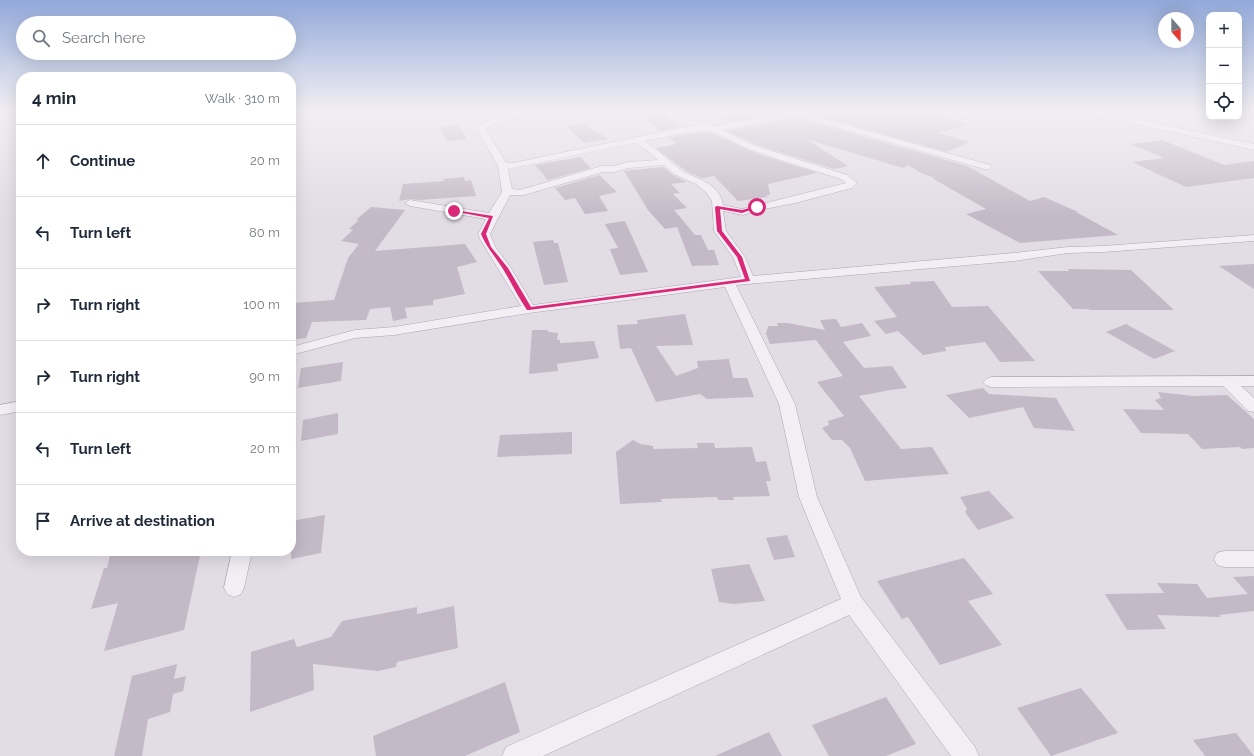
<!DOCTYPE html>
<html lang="en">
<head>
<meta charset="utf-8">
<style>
	:root { --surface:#fff; --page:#f6f6f7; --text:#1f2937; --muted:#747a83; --line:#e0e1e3 }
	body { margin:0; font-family:Raleway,sans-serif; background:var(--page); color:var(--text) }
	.controls { position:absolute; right:12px; top:12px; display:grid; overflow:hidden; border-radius:8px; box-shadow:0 4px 16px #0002 }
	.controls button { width:36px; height:36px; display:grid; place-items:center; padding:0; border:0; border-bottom:1px solid var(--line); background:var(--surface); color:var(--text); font:20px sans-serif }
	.compass { position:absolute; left:1158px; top:12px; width:36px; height:36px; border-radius:50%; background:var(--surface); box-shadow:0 4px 16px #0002; rotate:159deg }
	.stop { position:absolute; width:12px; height:12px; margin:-9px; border:3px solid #db2777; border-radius:50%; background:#fff }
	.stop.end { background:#db2777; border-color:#fff; box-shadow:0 1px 4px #0008 }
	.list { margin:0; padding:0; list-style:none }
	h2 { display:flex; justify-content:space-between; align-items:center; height:52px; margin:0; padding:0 16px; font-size:17px }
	h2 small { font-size:13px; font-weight:400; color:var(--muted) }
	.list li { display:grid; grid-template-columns:26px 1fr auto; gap:12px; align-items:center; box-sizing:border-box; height:72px; padding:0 16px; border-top:1px solid var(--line) }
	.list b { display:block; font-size:15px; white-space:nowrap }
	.list em { font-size:13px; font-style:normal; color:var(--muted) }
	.icon { flex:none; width:22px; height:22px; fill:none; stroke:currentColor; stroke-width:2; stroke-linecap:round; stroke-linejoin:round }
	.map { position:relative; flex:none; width:1254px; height:756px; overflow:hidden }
	.search { position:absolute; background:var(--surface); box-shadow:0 4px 16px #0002; left:16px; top:16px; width:280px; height:44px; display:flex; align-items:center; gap:10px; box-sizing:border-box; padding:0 14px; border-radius:22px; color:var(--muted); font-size:15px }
	.panel { position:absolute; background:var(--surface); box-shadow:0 4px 16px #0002; left:16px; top:72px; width:280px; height:484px; border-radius:16px }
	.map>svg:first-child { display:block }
	.building { fill:#c4b9c7 }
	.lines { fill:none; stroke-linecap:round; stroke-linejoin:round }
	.minor-casing { stroke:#aea5b2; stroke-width:1 }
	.minor { fill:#f2eef4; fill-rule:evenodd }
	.route { fill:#db2777 }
</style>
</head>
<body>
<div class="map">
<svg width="1254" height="756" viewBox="0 0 1254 756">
	<rect width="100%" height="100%" fill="#e2dce5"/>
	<g class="building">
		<path d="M637,111H659L679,127L660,131Z"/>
		<path d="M728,111H785L730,122L721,116L733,114Z"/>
		<path d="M814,111H925L967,125L939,133L969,142L947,152L811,114Z"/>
		<path d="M797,118L967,166L1030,201L1044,197L1078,212H1076L1118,235L1020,243L966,214L986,209L932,178H936L923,174L908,165L903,168L809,140V141L848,166L834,169L757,145L727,131Z"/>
		<path d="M583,123L608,139L584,143L567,127Z"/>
		<path d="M458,125L467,139L447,141L440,127Z"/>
		<path d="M696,133H712L758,154L817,173L768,184L770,195H766L768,197L738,201L714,176L702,178L688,172L679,166L656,148L677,144L669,138Z"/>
		<path d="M1162,140L1224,165L1254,161V178L1186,187L1132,162L1164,158L1131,144Z"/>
		<path d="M580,157L591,168L548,180L535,165Z"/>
		<path d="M663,167L673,175L687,182L671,184L680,193L673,194L687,208L674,210L695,235H701L708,250H714L719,265L692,266L677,227L665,229L648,210L624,171Z"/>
		<path d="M599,175L617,192L599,196L608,211L585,214L575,198L565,200L555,188Z"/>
		<path d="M464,177L465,181L471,180L476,196L418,200L410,199L399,201L403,184L444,181L443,179Z"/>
		<path d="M371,207L405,210L375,251L465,244L477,262L457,267L465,294L433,300V305L405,308L407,318L393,321L390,307L370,309L366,320L312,322L306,338L291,340V303L334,300L348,258L359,244L341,241L353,230L349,229L359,220H356Z"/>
		<path d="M625,221L648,272L620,275L610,249L618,248L605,224Z"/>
		<path d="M553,240L554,243H558L568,282L544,285L533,242Z"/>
		<path d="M1254,264V289L1219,266Z"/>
		<path d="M1068,269L1131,270L1174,310H1090L1088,309H1073L1038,271H1069Z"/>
		<path d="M934,281L952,307L988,306L1035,361L1000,362L985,342L945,347L946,351L923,355L898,331L886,334L874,321L897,317L874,287L911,284L910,282Z"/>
		<path d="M685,314L693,345L656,346L676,376L698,368L697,361L729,359L733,378H747L754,397L707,399L700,394L656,402L631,348L620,349L617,325L638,324L637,320Z"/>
		<path d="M836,319L841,327L862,323L871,336L843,342L864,368L892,366L907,388L890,390L859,396L901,449L932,447L949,474L865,481L850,448L842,440H832L822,428L829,425L828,421L844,416L817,382L843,376L816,340L770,344L766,334L768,326H778L777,323H787L825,330L820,320Z"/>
		<path d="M1126,324L1175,351L1154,359L1106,332Z"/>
		<path d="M532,330H547L549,332L558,333L557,340H560V343L594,341L599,358L557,364L558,371L529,374Z"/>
		<path d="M343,362L341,381L298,388L301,368Z"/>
		<path d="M983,388L989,394L1056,398L1075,431L1034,428L1023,407L969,418L946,395Z"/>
		<path d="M1158,392L1193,396L1227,395L1254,419V448L1242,449L1240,447L1202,449L1188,434L1141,433L1123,409L1164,410L1155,400L1161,398Z"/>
		<path d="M338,413V434L301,441L303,420Z"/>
		<path d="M572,432V454L497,457L500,435Z"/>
		<path d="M633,440L640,444L653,446V449L698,448L697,443H714L715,448L752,447L756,462L766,461L771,481H766L770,496L733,497L734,500H718L717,497L661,499L662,502L620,504L616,452Z"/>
		<path d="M989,491L1014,518L978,530L965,512L967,509L960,497Z"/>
		<path d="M325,515L321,553L291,559V521Z"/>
		<path d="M787,535L795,557L774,560L766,538Z"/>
		<path d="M111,551H201L184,630L104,651L118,603L91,609L104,568H107Z"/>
		<path d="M964,558L993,594L968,601L1002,645L940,665L908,617L902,619L877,581Z"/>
		<path d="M749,564L765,601L734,604L719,602L711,569Z"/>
		<path d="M1254,576V611L1219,615L1221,617L1157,615L1166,629L1127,630L1105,594L1164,593L1157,583L1197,584L1207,598L1248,594L1233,577Z"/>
		<path d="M454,606L458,648L397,662L396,667L378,671L313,664L314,690L250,712L251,652L294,639L297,647L331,637L342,621L417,607V614Z"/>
		<path d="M177,664L174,679L186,676L183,691L173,694L170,712L148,719L142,756H114L132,676Z"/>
		<path d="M505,682L520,732L465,756H376L373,736Z"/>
		<path d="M1081,688L1118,733L1051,756L1017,708Z"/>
		<path d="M886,697L916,744L886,756H829L812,725Z"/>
		<path d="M769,732L782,756H715Z"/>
		<path d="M1236,733L1254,756H1205L1193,740Z"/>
	</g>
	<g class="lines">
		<g class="minor-casing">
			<g id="minor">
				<path d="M518,111H528L516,118L485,128L506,163H513L690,126H698L675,121L664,111H673L681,117L715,126L794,111H813L807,114L990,165L992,167L990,169H984L797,116L722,130L756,146L847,175L857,183L852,188L795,203L759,210L743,215L723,211L726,231L745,257L753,276L1014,253L1068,247L1103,246L1254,235V241L1103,252L1068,253L1014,261L736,285L795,404L817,497L861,597L975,747L979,756H951L849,615L543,756H502L506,747L841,599L799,497L779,404L725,287L529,313L394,335L355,338L291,355V347L355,330L394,327L521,306L480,239L478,234L486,219L410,206L405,203L410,200L489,213L502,192L498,166L476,127L482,123ZM712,131C752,154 797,165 841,179L846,183L742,209L723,205C720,183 696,179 681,170C676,167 673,163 669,160C661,153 653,147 644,141L690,132ZM635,143L649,152L658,160L628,162L614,166H602L520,190L512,189L508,169ZM664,165L674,174L696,184L707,193L712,201L714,231L733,257L741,277L533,305L511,268L496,248L490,234L510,195H524L603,172H614L629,168Z"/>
				<path d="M944,111H960L997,119L998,121L994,123L948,113Z"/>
				<path d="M1081,111H1097L1254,144V150L1085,113Z"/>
				<path d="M1254,376V386H1241L1254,398V412L1248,411L1223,386L991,387L986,385L983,382L986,379L991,377Z"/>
				<path d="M21,401V411L0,415V405Z"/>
				<path d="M232,551H252L244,588L241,594L234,597L227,594L224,588Z"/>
				<path d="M1224,551H1254V567H1224L1217,565L1214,559L1217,553Z"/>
			</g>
		</g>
		<use href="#minor" class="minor"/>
	</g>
	<linearGradient id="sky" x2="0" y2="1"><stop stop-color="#93a9da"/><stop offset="0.51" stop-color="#f2eff3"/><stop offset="1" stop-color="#f2eff3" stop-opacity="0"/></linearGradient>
	<rect width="1254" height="217" fill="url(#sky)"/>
	<path class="route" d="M717,206L742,210L757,206L759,207L742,213L720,209L722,231L742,257L750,281L529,310H527C518,297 511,282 503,269C495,256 487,248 481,234L489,218L452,211L454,210L493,216L486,234L491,247L508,268L531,307L745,279L737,257L717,231L715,207Z"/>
</svg>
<div class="controls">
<button>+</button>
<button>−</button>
<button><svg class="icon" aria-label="locate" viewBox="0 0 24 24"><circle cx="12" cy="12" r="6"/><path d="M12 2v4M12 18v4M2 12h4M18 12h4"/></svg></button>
</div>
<svg class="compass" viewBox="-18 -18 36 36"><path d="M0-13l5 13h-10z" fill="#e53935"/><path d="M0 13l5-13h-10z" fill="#747a83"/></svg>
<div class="stop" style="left:757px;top:207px"></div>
<div class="stop end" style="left:454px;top:211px"></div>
<div class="search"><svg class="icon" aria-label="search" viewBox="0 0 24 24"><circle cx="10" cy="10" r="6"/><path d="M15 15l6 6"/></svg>Search here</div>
<section class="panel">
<h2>4 min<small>Walk · 310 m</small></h2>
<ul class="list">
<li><svg class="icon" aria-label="ahead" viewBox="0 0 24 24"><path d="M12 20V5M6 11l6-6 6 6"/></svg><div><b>Continue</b></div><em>20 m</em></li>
<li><svg class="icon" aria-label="left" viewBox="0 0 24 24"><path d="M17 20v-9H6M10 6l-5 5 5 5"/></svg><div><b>Turn left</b></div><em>80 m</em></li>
<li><svg class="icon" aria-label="right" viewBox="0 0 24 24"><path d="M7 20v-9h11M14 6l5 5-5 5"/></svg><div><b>Turn right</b></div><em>100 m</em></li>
<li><svg class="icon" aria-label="right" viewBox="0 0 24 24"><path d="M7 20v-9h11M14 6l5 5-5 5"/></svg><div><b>Turn right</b></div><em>90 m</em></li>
<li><svg class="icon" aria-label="left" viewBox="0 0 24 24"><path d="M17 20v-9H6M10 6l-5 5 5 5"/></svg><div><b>Turn left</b></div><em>20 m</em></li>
<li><svg class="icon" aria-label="arrive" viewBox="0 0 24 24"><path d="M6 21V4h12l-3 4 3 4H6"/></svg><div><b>Arrive at destination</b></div></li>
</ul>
</section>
</div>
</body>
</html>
